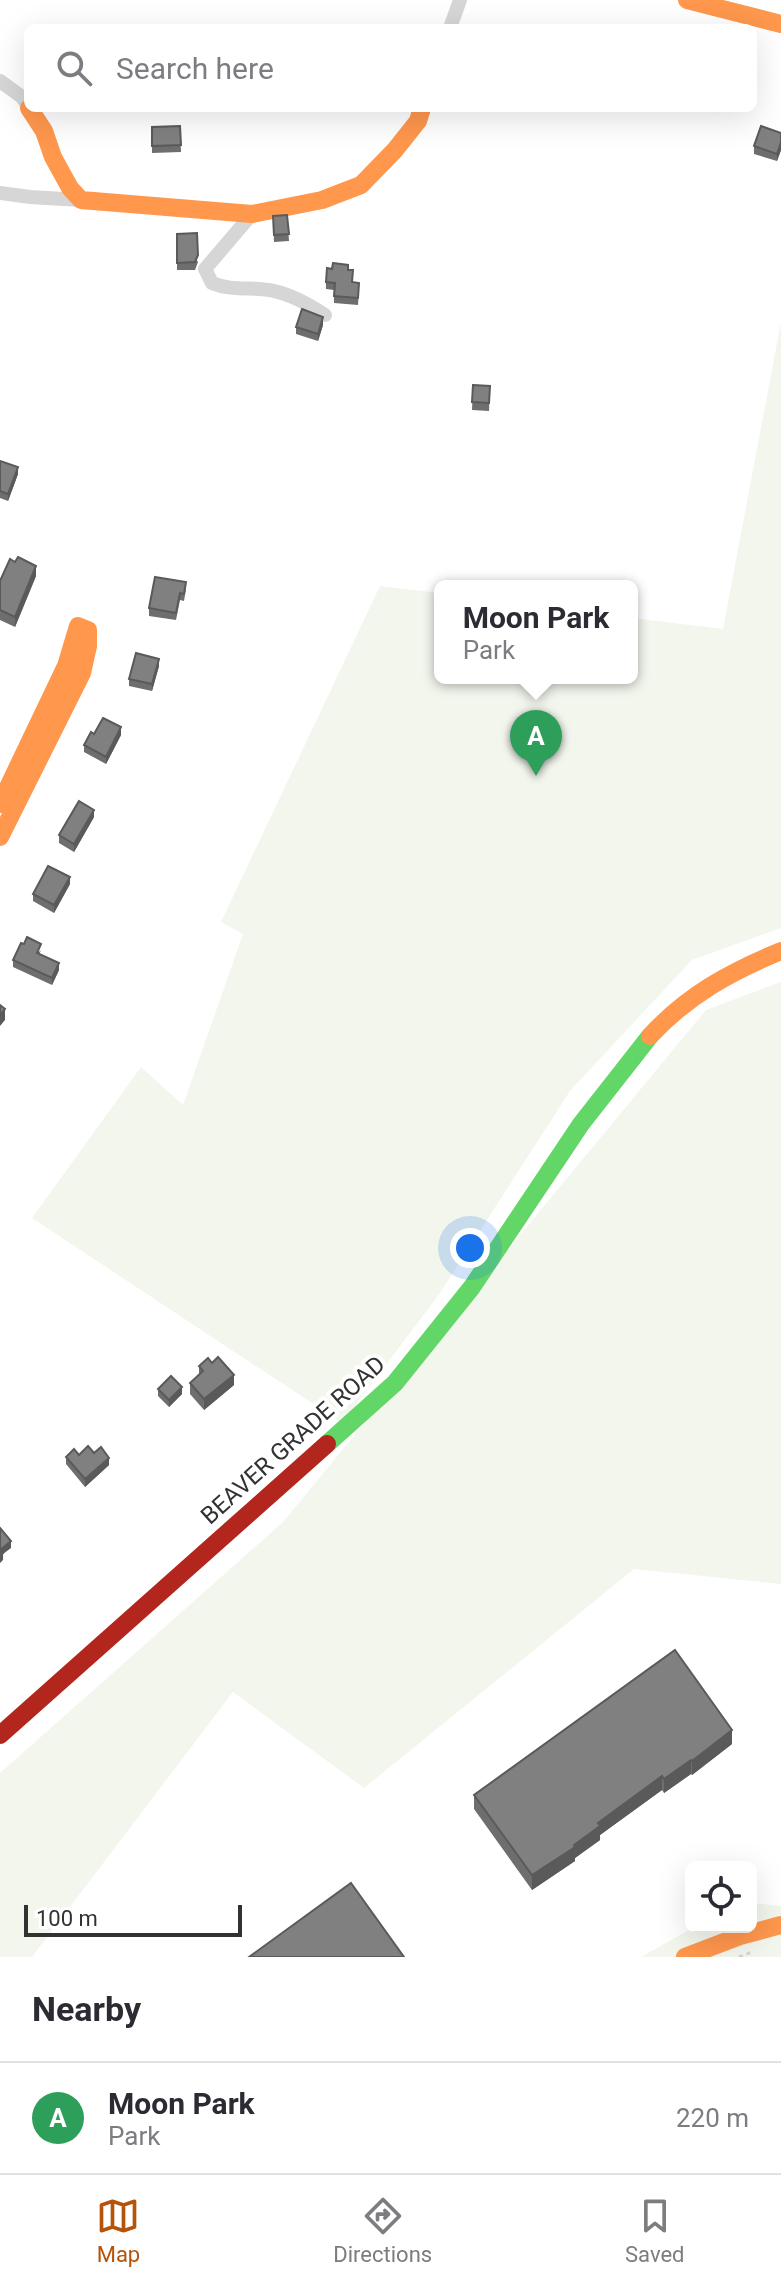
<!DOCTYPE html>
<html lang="en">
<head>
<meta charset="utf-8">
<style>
	:root { --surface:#fff; --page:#f7f7f7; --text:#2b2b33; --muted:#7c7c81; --line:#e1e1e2; --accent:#b45309 }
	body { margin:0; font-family:Roboto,sans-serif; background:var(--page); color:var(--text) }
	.controls { position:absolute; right:24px; bottom:24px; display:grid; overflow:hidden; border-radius:12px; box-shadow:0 8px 32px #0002 }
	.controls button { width:72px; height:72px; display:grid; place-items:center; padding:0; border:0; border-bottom:2px solid var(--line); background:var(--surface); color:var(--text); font:40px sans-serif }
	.scale { position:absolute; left:24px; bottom:20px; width:218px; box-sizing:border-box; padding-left:8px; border:4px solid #323232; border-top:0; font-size:22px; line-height:28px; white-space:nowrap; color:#323232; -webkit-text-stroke:6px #fff; paint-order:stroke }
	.you { position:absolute; left:470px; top:1248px; width:28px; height:28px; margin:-20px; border:6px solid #fff; border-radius:50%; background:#1a73e8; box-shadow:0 0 0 12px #1a73e833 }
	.badge { display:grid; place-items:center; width:52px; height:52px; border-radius:50%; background:var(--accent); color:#fff; font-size:26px; font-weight:700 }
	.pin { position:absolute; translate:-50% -66px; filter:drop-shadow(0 2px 4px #0008) }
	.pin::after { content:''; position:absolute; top:42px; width:28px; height:24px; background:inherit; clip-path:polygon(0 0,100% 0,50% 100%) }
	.popup { position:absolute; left:434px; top:580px; width:204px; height:104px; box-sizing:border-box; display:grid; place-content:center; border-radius:12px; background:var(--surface); filter:drop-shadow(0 2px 6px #0005); font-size:26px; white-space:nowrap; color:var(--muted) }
	.popup b { font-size:30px; color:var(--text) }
	.popup::after { content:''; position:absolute; left:50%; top:100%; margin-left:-16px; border:16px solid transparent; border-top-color:var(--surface) }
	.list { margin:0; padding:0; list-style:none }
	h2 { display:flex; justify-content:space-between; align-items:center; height:104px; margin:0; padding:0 32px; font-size:34px }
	h2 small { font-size:26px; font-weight:400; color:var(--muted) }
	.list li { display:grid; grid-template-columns:52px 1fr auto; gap:24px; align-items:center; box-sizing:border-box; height:112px; padding:0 32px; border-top:2px solid var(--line) }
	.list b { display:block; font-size:30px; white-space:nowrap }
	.list p { margin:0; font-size:26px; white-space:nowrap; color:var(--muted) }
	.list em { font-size:26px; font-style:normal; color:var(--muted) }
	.icon { flex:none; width:44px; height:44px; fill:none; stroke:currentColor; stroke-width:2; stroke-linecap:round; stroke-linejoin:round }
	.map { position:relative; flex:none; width:781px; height:1957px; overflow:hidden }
	.search { position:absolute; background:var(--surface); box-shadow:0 8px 32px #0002; left:24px; right:24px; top:24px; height:88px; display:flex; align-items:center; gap:20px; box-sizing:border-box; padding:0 28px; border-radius:12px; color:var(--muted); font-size:30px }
	.sheet { height:216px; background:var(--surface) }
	nav { display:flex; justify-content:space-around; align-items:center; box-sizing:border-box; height:112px; border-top:2px solid var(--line); background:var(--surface); font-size:22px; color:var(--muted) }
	nav a { display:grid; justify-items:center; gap:4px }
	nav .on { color:var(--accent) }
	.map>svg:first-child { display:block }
	.green { fill:#f3f6ed }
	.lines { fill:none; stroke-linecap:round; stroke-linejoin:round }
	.path { stroke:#d6d6d6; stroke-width:3; stroke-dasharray:4 4; stroke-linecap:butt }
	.street { stroke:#d6d6d6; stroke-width:14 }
	.fast { stroke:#63d668; stroke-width:18 }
	.slow { stroke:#ff974d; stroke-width:18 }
	.jam { stroke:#b3261e; stroke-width:18 }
	.wall { fill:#6e6e6e }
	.shaded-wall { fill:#5a5a5a }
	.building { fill:#808080; stroke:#5a5a5a; stroke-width:2 }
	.labels { text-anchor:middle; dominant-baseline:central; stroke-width:8; stroke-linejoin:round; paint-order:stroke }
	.street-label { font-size:24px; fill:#323232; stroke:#fff }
</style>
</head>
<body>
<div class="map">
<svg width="781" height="1957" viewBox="0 0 781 1957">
	<rect width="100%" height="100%" fill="#fff"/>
	<g class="green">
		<path d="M781,322V928L692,960L570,1091L438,1296L342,1423L32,1218L141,1067L183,1105L243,934L221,922L380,586L440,593V678H632V618L723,629Z"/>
		<path d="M781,982V1584L634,1569L364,1788L233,1692L32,1957H0V1773L282,1523L706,1010Z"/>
		<path d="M751,1903L781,1906V1957H641L694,1927H751Z"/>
	</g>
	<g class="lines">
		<path class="path" d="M739,1957L754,1951"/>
		<g class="street">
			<path d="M450,28L460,0"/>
			<path d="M0,81L22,97L28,106"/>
			<path d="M0,193L30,197L81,200"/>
			<path d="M252,214L205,269L212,283C233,292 253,286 274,291C292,295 310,305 325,315"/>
		</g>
		<path class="fast" d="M327,1444L395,1383L472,1287L581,1124L650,1036"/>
		<g class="slow">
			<path d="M687,0L781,24"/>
			<path d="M29,108L44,131L53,157L70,188L81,200L252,214L322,200L361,185L395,150L418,121L422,108"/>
			<path d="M0,804L66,666L78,626L88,630V646L82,673L0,837"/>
			<path d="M650,1036C688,995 730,972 781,951"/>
			<path d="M685,1957L740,1936L781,1925"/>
		</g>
		<path class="jam" d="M0,1735L327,1444"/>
	</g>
	<g class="wall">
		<path d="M180,126L181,152L152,153V127Z"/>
		<path d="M781,133V150L777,161L754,154V146Z"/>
		<path d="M287,215L289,241L274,242L273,216Z"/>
		<path d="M177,234L198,262L195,270H177Z"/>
		<path d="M348,270L352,282L359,290L358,305L334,303V290L326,289V282Z"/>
		<path d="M323,325L318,341L296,334V327Z"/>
		<path d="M473,385L490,386L489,411L472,410Z"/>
		<path d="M0,461L18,474L8,501L0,498Z"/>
		<path d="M15,562L36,576L15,627L0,620V581Z"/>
		<path d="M186,589L184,601L180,600L176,620L149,616V608Z"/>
		<path d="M159,666L152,691L129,686V679Z"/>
		<path d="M121,735L106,764L84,752V745Z"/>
		<path d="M94,817L74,852L59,843V835Z"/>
		<path d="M70,884L54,913L33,901V894Z"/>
		<path d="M41,951L39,954L59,970L52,985L13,967V960Z"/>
		<path d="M199,1366L234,1385L204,1410L190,1394V1383L199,1375Z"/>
		<path d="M158,1389L182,1394L169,1407L158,1396Z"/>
		<path d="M94,1453L109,1465L85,1487L66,1464V1457Z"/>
		<path d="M732,1744L692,1775L691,1774L664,1793L662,1790L600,1835V1840L575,1858V1861L532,1890L474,1809V1795Z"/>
	</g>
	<g class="shaded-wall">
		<path d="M781,142V150L777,161V154Z"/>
		<path d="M323,317V325L318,341V334Z"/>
		<path d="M18,467V474L8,501V494Z"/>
		<path d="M36,566V576L15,627V617Z"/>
		<path d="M159,659V666L152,691V684Z"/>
		<path d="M121,727V735L106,764V757Z"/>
		<path d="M94,810V817L74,852V844Z"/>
		<path d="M70,877V884L54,913V905Z"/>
		<path d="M59,963V970L52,985V978Z"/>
		<path d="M5,1009V1020L0,1026V1015Z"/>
		<path d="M234,1375V1385L204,1410V1399Z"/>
		<path d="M182,1387V1394L169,1407V1400Z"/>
		<path d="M109,1458V1465L85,1487V1479Z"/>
		<path d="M11,1541V1548L3,1554V1560L0,1563V1550Z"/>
		<path d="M732,1730V1744L692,1775V1761Z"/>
		<path d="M691,1760V1774L664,1793V1779Z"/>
		<path d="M662,1776V1790L600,1835V1840L575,1858V1861L532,1890V1875L574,1845L598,1823Z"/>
	</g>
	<g class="building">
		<path d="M180,126L181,145L152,146V127Z"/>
		<path d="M761,126L781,133V142L777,154L754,146Z"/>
		<path d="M287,215L289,234L274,235L273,216Z"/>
		<path d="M197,233L198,255L195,262L177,263V234Z"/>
		<path d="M333,263L348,265V270H353L352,282L359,283L358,298L334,296L335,283L326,282L327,268L332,269Z"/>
		<path d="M302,309L323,317L318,334L296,327Z"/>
		<path d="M473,385L490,386L489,403L472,402Z"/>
		<path d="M0,461L18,467L8,494L0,491Z"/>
		<path d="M18,557L36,566L15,617L0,610V581L10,559L15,562Z"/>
		<path d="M155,577L186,582L184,594L180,593L176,613L149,608Z"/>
		<path d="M136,653L159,659L152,684L129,679Z"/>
		<path d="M103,718L121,727L106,757L84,745L91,732L94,734Z"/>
		<path d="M79,801L94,810L74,844L59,835Z"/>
		<path d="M48,866L70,877L54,905L33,894Z"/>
		<path d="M27,937L41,944L37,953L59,963L52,978L13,960L21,943L24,944Z"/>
		<path d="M0,1005L5,1009L0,1015Z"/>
		<path d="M218,1357L234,1375L204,1399L190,1383L203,1371L199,1366L208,1358L212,1363Z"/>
		<path d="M171,1376L182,1387L169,1400L158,1389Z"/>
		<path d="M88,1446L94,1453L101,1447L109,1458L85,1479L66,1457L74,1449L79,1455Z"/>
		<path d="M0,1528L11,1541L0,1550L3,1553L0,1556Z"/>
		<path d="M675,1650L732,1730L692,1761L691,1760L664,1779L662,1776L598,1823L600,1826L574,1845L575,1847L532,1875L474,1795Z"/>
		<path d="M351,1883L404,1957H249Z"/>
	</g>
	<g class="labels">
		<g class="street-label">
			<text transform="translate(293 1440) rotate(-42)">BEAVER GRADE ROAD</text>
		</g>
	</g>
</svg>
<div class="controls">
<button><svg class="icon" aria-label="locate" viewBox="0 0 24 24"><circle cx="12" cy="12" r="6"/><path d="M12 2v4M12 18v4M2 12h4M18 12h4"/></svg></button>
</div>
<div class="scale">100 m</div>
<div class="you"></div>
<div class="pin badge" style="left:536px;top:776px;background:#2e9e5b">A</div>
<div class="popup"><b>Moon Park</b>Park</div>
<div class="search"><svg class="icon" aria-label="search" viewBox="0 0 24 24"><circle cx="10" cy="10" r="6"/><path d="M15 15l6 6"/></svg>Search here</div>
</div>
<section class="sheet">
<h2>Nearby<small></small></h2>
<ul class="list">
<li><span class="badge" style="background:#2e9e5b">A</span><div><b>Moon Park</b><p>Park</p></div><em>220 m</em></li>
</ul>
</section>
<nav>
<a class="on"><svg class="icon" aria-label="map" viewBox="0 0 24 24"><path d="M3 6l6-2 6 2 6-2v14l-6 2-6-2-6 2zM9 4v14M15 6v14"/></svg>Map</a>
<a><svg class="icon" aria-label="directions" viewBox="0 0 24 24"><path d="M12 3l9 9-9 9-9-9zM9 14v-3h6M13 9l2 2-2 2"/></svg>Directions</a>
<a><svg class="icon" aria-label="saved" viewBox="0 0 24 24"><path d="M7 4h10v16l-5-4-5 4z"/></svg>Saved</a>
</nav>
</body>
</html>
